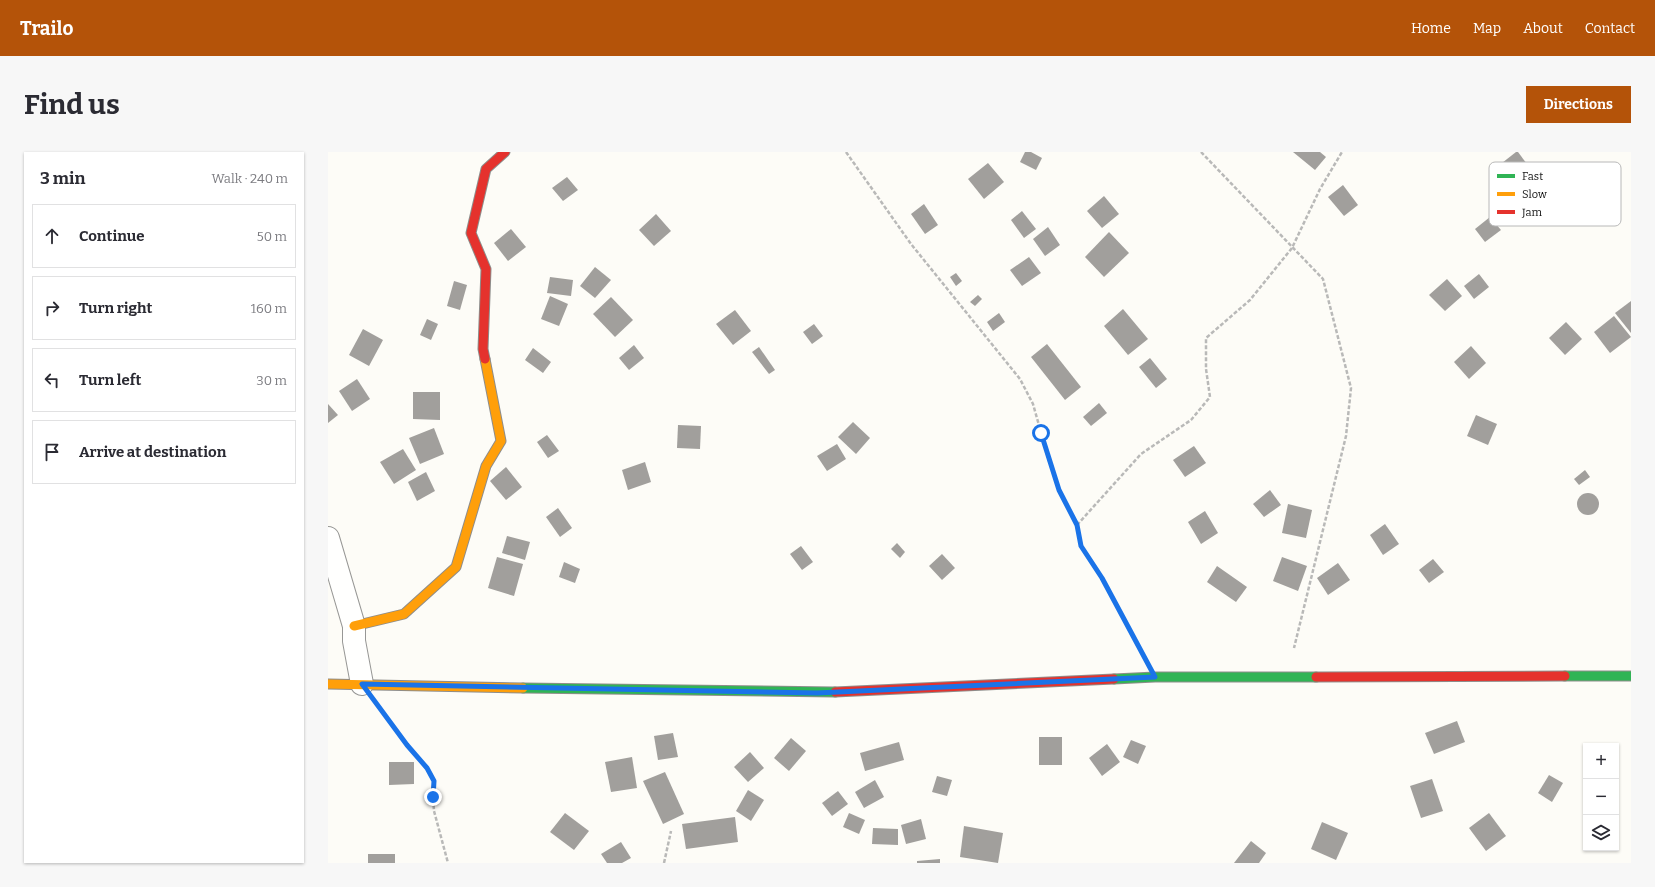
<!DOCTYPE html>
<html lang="en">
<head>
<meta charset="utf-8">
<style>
	:root { --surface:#fff; --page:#f7f7f7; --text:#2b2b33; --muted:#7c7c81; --line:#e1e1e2; --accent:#b45309 }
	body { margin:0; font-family:Bitter,serif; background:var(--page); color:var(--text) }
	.controls { position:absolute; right:12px; bottom:12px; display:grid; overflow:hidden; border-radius:0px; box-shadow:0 1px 3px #0004 }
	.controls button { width:36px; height:36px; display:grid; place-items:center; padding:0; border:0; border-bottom:1px solid var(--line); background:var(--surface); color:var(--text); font:20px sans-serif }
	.stop { position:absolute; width:12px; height:12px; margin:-9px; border:3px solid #1a73e8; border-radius:50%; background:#fff }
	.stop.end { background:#1a73e8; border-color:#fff; box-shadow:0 1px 4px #0008 }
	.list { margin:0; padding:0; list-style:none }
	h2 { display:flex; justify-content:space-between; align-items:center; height:52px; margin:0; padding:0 16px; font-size:17px }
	h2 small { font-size:13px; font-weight:400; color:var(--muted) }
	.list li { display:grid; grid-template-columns:26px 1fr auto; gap:12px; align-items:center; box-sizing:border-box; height:64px; margin:0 8px 8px; padding:0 8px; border:1px solid var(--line); border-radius:0px }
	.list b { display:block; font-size:15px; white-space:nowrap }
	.list em { font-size:13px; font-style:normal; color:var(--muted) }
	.icon { flex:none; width:22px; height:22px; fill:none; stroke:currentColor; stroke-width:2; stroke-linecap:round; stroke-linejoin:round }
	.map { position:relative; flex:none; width:1303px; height:711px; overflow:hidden; border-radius:0px }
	header { display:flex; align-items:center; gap:24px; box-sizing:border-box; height:56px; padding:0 20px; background:var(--accent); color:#fff }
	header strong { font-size:19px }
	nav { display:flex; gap:22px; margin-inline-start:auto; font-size:14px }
	.intro { display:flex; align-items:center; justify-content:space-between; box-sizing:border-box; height:96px; padding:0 24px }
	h1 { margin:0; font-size:28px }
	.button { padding:10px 18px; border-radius:0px; background:var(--accent); color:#fff; font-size:14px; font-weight:700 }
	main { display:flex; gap:24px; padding:0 24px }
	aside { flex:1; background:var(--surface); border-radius:0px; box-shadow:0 1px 3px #0004 }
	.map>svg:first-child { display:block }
	.building { fill:#a19f9c }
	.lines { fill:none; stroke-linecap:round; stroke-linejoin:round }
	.street-casing { stroke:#979795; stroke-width:24 }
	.fast-casing { stroke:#8e8d8b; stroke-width:11 }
	.slow-casing { stroke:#8e8d8b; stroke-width:11 }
	.jam-casing { stroke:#8e8d8b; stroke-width:11 }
	.path { stroke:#b9b9b8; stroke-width:2.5; stroke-dasharray:4 2; stroke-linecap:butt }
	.street { stroke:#fffffe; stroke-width:22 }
	.fast { stroke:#30b455; stroke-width:9 }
	.slow { stroke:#ff9f0a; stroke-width:9 }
	.jam { stroke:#e5322d; stroke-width:9 }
	.route { stroke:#1a73e8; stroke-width:5 }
	.key { fill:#fff; stroke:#b8b8b8; stroke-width:1 }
	.key-label { font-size:11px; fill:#111 }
</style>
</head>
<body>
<header>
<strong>Trailo</strong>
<nav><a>Home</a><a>Map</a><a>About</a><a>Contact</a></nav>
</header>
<div class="intro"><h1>Find us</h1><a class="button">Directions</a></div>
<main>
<aside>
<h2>3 min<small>Walk · 240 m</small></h2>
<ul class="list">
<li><svg class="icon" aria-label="ahead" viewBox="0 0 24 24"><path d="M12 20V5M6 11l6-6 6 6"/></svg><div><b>Continue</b></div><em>50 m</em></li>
<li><svg class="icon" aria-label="right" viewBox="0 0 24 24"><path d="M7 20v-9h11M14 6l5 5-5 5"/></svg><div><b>Turn right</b></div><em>160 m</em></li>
<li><svg class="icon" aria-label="left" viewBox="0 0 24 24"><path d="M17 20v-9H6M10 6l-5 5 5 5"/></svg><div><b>Turn left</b></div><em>30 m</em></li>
<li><svg class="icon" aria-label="arrive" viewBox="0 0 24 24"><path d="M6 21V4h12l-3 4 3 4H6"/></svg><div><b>Arrive at destination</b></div></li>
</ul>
</aside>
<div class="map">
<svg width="1303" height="711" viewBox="0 0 1303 711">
	<rect width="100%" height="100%" fill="#fdfcf7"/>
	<g class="building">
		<path d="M697,0H703L714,6L708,18L692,10Z"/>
		<path d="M965,0H992L998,5L987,18Z"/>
		<path d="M1188,0H1190L1199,12L1185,24L1174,11Z"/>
		<path d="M660,11L676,30L656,47L640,27Z"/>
		<path d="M239,25L250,38L235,49L224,36Z"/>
		<path d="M1015,33L1030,53L1016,64L1000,45Z"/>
		<path d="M776,44L791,62L774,76L759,59Z"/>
		<path d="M596,52L610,73L597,82L583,62Z"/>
		<path d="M694,59L708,77L696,86L683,68Z"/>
		<path d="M328,62L343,79L326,94L311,78Z"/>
		<path d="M1162,65L1173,78L1157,90L1147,77Z"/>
		<path d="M720,75L732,93L717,104L705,87Z"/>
		<path d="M183,77L198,95L180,109L166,91Z"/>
		<path d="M781,80L801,101L776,125L757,105Z"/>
		<path d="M701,105L713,121L694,134L682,118Z"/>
		<path d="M267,115L283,128L267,146L252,134Z"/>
		<path d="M628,121L634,129L628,134L622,125Z"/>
		<path d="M1151,122L1161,135L1146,147L1136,134Z"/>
		<path d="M222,125L245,128L243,144L219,141Z"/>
		<path d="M1119,127L1134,144L1117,159L1101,143Z"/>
		<path d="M126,129L139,133L132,158L119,154Z"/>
		<path d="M650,143L654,147L647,154L642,150Z"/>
		<path d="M222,144L240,152L231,174L213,167Z"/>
		<path d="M283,145L305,168L287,185L265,162Z"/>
		<path d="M1303,149V181L1287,161Z"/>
		<path d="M795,157L820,187L800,203L776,174Z"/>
		<path d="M407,158L423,179L405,193L388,172Z"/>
		<path d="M671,161L677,170L665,179L659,170Z"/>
		<path d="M1286,164L1303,185L1282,201L1266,180Z"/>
		<path d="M99,167L110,172L103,188L92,183Z"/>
		<path d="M1238,170L1254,187L1237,203L1221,186Z"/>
		<path d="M486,172L495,184L484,192L475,180Z"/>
		<path d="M35,177L55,188L41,214L21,203Z"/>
		<path d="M719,192L753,235L737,248L703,205Z"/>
		<path d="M306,193L316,206L301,218L291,206Z"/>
		<path d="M1143,194L1158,211L1141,227L1126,210Z"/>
		<path d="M431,195L447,218L441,222L424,200Z"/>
		<path d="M205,196L223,210L215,221L197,208Z"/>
		<path d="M822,206L839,227L828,236L811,215Z"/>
		<path d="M29,227L42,247L24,259L11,239Z"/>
		<path d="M85,240H112V268L85,267Z"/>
		<path d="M771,251L779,261L763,274L755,265Z"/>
		<path d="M0,252L10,263L0,271Z"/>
		<path d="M1148,263L1169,272L1160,293L1139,284Z"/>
		<path d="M525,270L542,286L528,302L510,285Z"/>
		<path d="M350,273L373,274L372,297L349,296Z"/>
		<path d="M106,276L116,302L92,312L81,286Z"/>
		<path d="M219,283L231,299L220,306L209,290Z"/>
		<path d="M509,292L518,307L499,319L489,304Z"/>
		<path d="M866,294L878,311L857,325L845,308Z"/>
		<path d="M75,297L88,318L66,332L52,310Z"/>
		<path d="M317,310L323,330L300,338L294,318Z"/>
		<path d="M178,315L194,335L178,348L162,329Z"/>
		<path d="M1257,318L1262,325L1251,333L1246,327Z"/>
		<path d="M98,320L107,339L89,349L80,330Z"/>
		<path d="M942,338L953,353L936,365L925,352Z"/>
		<circle cx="1260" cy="352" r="11"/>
		<path d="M960,352L984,358L978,386L954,381Z"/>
		<path d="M230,356L244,376L232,385L218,365Z"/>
		<path d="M877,359L890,381L873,392L860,370Z"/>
		<path d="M1057,372L1071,392L1055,403L1042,383Z"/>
		<path d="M179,384L202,390L197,408L174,401Z"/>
		<path d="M569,391L577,400L572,406L563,397Z"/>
		<path d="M473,394L485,410L474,418L462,402Z"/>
		<path d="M614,402L627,416L614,428L601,414Z"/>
		<path d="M169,405L195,412L186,444L160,436Z"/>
		<path d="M954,405L979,414L970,439L945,429Z"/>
		<path d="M1105,407L1116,420L1101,431L1091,418Z"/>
		<path d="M236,410L252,417L247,431L231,425Z"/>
		<path d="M1010,411L1022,428L1000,443L989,426Z"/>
		<path d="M889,414L919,435L908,450L879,430Z"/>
		<path d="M1129,569L1137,590L1106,602L1097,581Z"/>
		<path d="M345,581L350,605L330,608L326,584Z"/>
		<rect x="711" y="585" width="23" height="28"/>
		<path d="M463,586L478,599L461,619L446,606Z"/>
		<path d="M803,588L818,594L810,612L795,605Z"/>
		<path d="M571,590L576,608L537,619L532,601Z"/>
		<path d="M779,592L792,610L774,624L761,606Z"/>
		<path d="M422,600L436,616L420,630L406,615Z"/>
		<path d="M304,605L309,636L283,640L277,610Z"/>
		<path d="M61,610H86V632L61,633Z"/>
		<path d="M337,620L356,662L335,672L315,629Z"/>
		<path d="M1221,623L1235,631L1224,650L1210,641Z"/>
		<path d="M609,624L624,628L619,644L604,640Z"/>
		<path d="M1104,627L1115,659L1093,666L1082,634Z"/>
		<path d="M547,628L556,645L536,656L527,640Z"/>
		<path d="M420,638L436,648L423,669L408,659Z"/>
		<path d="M510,639L520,652L504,664L494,651Z"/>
		<path d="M237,661L261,679L246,698L222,680Z"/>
		<path d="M521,661L537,668L531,682L515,675Z"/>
		<path d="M1161,661L1178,684L1158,699L1141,676Z"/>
		<path d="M407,665L410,690L358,697L354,672Z"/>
		<path d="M593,667L598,687L578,692L573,673Z"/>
		<path d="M994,670L1020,681L1008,708L983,697Z"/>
		<path d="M636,674L675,681L670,711L632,705Z"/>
		<path d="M545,676L570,677V693L544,692Z"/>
		<path d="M923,689L938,701L931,711H906Z"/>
		<path d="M293,690L303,706L294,711H279L273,702Z"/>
		<rect x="40" y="702" width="27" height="9"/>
		<path d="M612,707V711H589V709Z"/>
	</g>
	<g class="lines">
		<g class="street-casing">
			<path id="street" d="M0,386L26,474V489L34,532"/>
		</g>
		<g class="fast-casing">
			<g id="fast">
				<path d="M1237,524H1303"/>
				<path d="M786,527L827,525H988"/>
				<path d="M195,536L507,540"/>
			</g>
		</g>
		<g class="slow-casing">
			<g id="slow">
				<path d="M26,474L76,462L128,415L158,314L173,289L157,207"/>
				<path d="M0,532L195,536"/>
			</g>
		</g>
		<g class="jam-casing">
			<g id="jam">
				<path d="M157,207L155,197L158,117L143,81L158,17L177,0"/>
				<path d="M988,525L1237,524"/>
				<path d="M507,540L786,527"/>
			</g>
		</g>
		<g class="path">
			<path d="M518,0L583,92L692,227L705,252L721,309L731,338L749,373L753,394L774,427L812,497"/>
			<path d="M873,0L995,127L1023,236L1018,284L966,496"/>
			<path d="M749,373L813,302L863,268L882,245L878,217V186L922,148L964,96L992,37L1014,0"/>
			<path d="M56,562L79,593L99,616L106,629L105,645L106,659L120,711"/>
			<path d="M336,711L343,679"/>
		</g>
		<use href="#street" class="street"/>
		<use href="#fast" class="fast"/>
		<use href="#slow" class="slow"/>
		<use href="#jam" class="jam"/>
	</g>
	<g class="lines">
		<path class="route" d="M105,645L106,629L99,616L79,593L34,532L489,541L827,525L774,426L753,394L749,373L731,338L713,281"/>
	</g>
	<rect x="1161" y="10" width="132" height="64" rx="6" class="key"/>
	<rect x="1169" y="22" width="18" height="4" fill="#30b455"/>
	<rect x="1169" y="40" width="18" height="4" fill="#ff9f0a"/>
	<rect x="1169" y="58" width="18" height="4" fill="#e5322d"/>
	<g class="key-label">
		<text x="1194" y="28">Fast</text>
		<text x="1194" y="46">Slow</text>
		<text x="1194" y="64">Jam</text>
	</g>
</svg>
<div class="controls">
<button>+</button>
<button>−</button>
<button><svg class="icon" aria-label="layers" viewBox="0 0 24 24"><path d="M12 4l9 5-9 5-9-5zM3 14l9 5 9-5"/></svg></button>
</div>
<div class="stop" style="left:713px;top:281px"></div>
<div class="stop end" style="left:105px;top:645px"></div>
</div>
</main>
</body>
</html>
